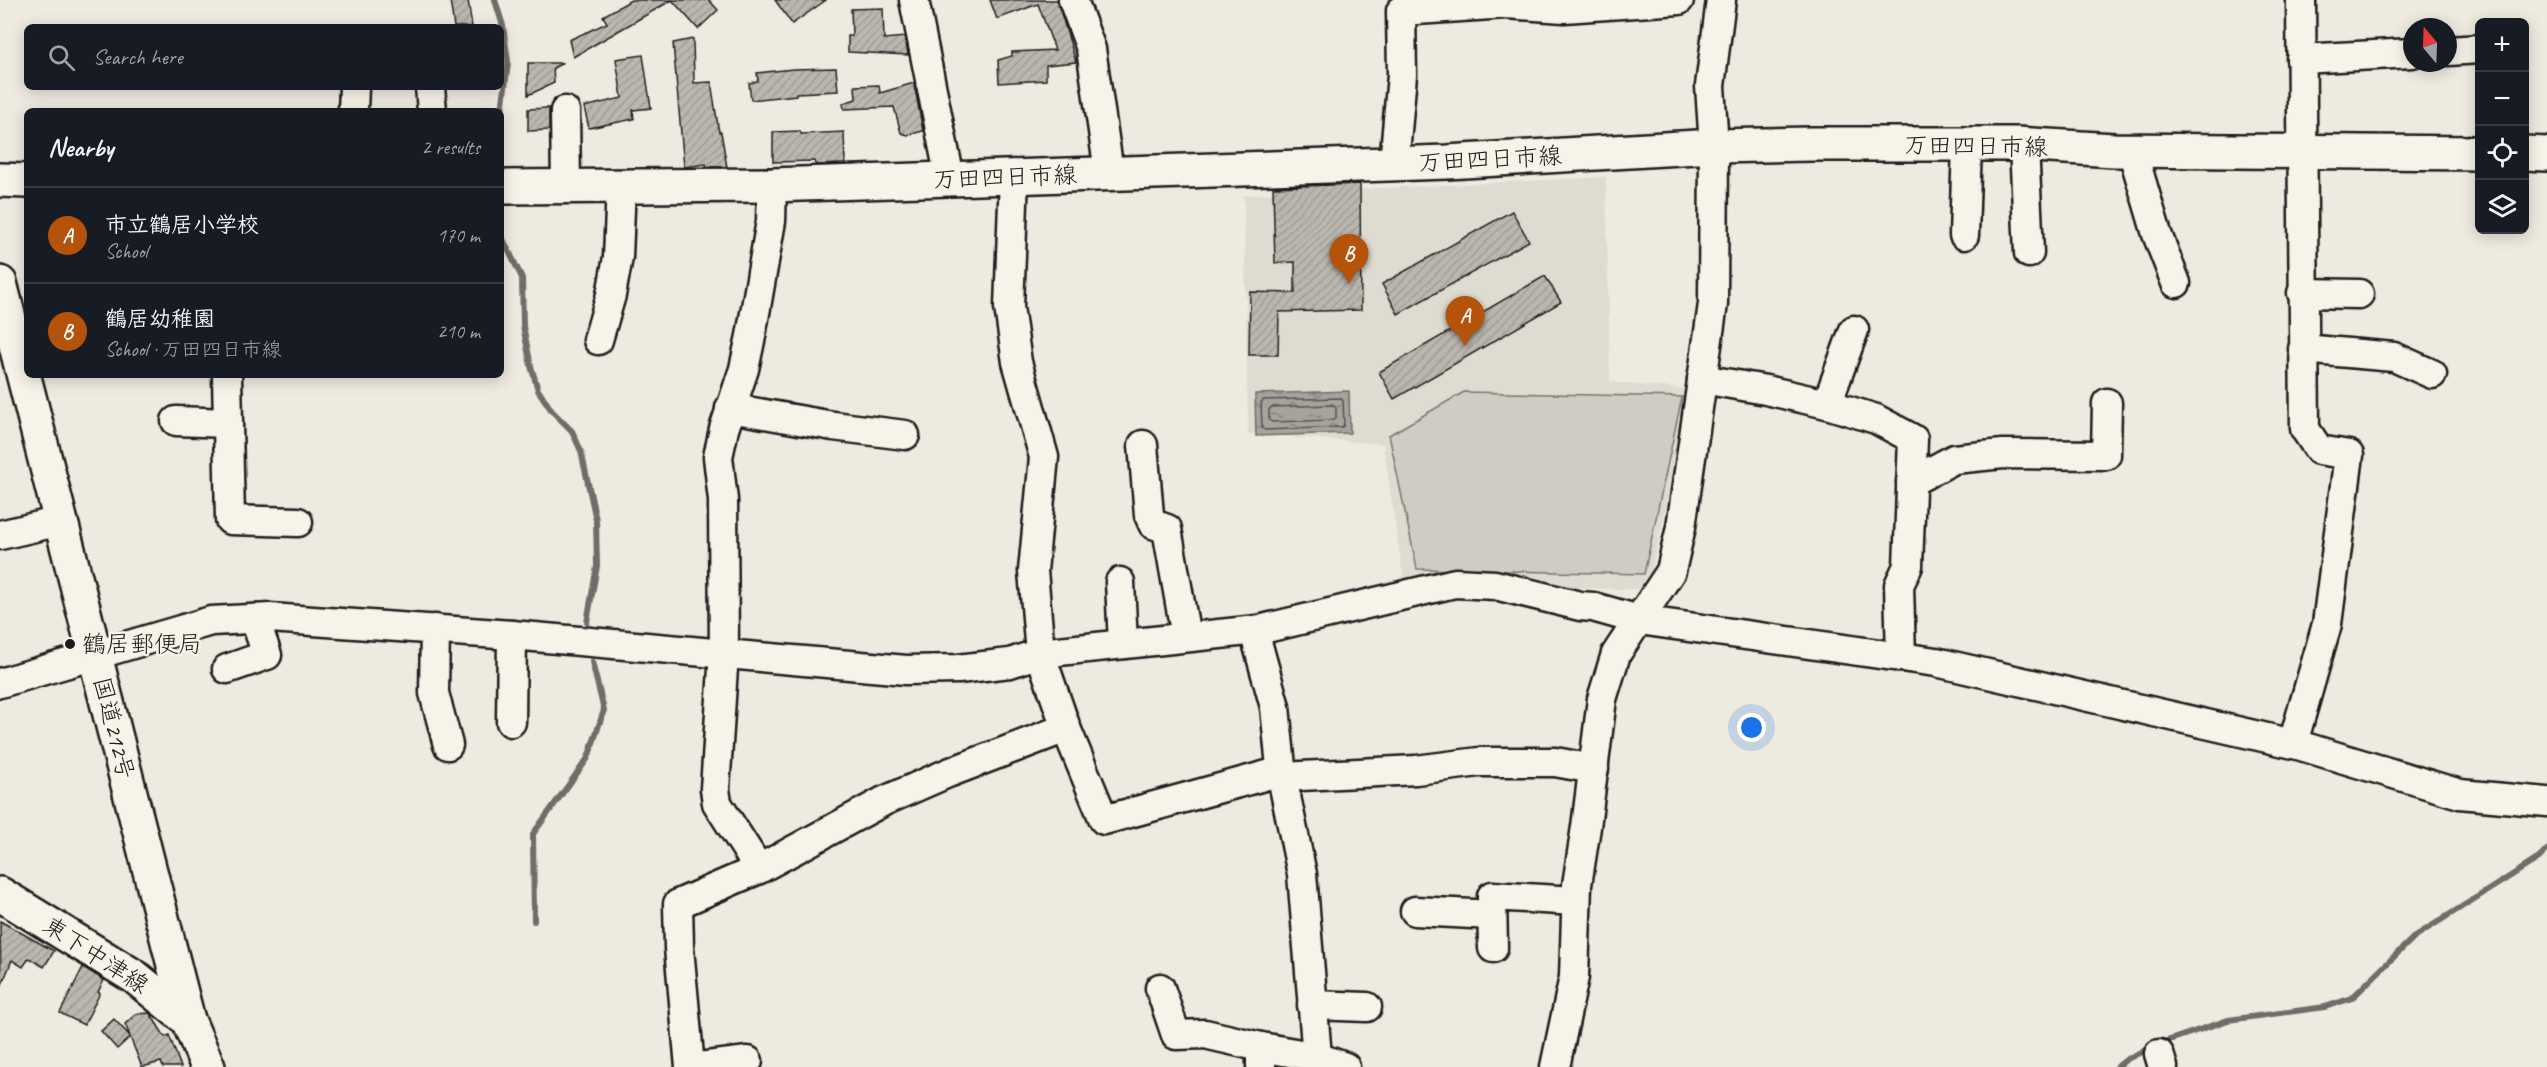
<!DOCTYPE html>
<html lang="en">
<head>
<meta charset="utf-8">
<style>
	:root { --surface:#171b24; --page:#242831; --text:#f1f3f6; --muted:#9ea1a6; --line:#363941; --accent:#b45309 }
	body { margin:0; font-family:Caveat,"Klee One",sans-serif; background:var(--page); color:var(--text) }
	.controls { position:absolute; right:18px; top:18px; display:grid; overflow:hidden; border-radius:9px; box-shadow:0 3px 15px #0003 }
	.controls button { width:54px; height:54px; display:grid; place-items:center; padding:0; border:0; border-bottom:2px solid var(--line); background:var(--surface); color:var(--text); font:30px sans-serif }
	.compass { position:absolute; left:2403px; top:18px; width:54px; height:54px; border-radius:50%; background:var(--surface); box-shadow:0 3px 15px #0003; rotate:341deg }
	.you { position:absolute; left:1752px; top:728px; width:21px; height:21px; margin:-15px; border:4px solid #fff; border-radius:50%; background:#1a73e8; box-shadow:0 0 0 9px #1a73e833 }
	.badge { display:grid; place-items:center; width:39px; height:39px; border-radius:50%; background:var(--accent); color:#fff; font-size:20px; font-weight:700 }
	.pin { position:absolute; translate:-50% -50px; filter:drop-shadow(0 2px 3px #0008) }
	.pin::after { content:''; position:absolute; top:32px; width:21px; height:18px; background:inherit; clip-path:polygon(0 0,100% 0,50% 100%) }
	.list { margin:0; padding:0; list-style:none }
	h2 { display:flex; justify-content:space-between; align-items:center; height:78px; margin:0; padding:0 24px; font-size:26px }
	h2 small { font-size:20px; font-weight:400; color:var(--muted) }
	.list li { display:grid; grid-template-columns:39px 1fr auto; gap:18px; align-items:center; box-sizing:border-box; height:96px; padding:0 24px; border-top:2px solid var(--line) }
	.list b { display:block; font-size:22px; white-space:nowrap }
	.list p { margin:0; font-size:20px; white-space:nowrap; color:var(--muted) }
	.list em { font-size:20px; font-style:normal; color:var(--muted) }
	.icon { flex:none; width:33px; height:33px; fill:none; stroke:currentColor; stroke-width:2; stroke-linecap:round; stroke-linejoin:round }
	.map { position:relative; flex:none; width:2547px; height:1067px; overflow:hidden }
	.search { position:absolute; background:var(--surface); box-shadow:0 3px 15px #0003; left:24px; top:24px; width:480px; height:66px; display:flex; align-items:center; gap:15px; box-sizing:border-box; padding:0 21px; border-radius:9px; color:var(--muted); font-size:22px }
	.panel { position:absolute; background:var(--surface); box-shadow:0 3px 15px #0003; left:24px; top:108px; width:480px; height:270px; border-radius:9px }
	.map>svg:first-child { display:block }
	.built { fill:#dedbd1 }
	.grass { fill:#cfccc3; stroke:#767470; stroke-width:1.5 }
	.water { fill:url(#water-ripples); stroke:#6f6d69; stroke-width:1.5 }
	.lines { fill:none; stroke-linecap:round; stroke-linejoin:round }
	.shore { stroke:#535250; stroke-width:1.5 }
	.stream { stroke:#6f6d69; stroke-width:6 }
	.building { fill:url(#building-hatch); stroke:#1c1c1c; stroke-width:1.5 }
	.minor-casing { stroke:#1c1c1c; stroke-width:33 }
	.major-casing { stroke:#1c1c1c; stroke-width:38 }
	.highway-casing { stroke:#1c1c1c; stroke-width:38 }
	.minor { stroke:#f7f3e8; stroke-width:28 }
	.major { stroke:#f7f3e8; stroke-width:33 }
	.highway { stroke:#f7f3e8; stroke-width:33 }
	.poi-dot { fill:#1c1c1c; stroke:#f7f3e8; stroke-width:2 }
	.labels { text-anchor:middle; dominant-baseline:central; stroke-width:5; stroke-linejoin:round; paint-order:stroke }
	.street-label { font-size:24px; fill:#1c1c1c; stroke:#f7f3e8 }
	.poi-label { font-size:24px; fill:#1c1c1c; stroke:#f7f3e8; text-anchor:start }
</style>
</head>
<body>
<div class="map">
<svg width="2547" height="1067" viewBox="0 0 2547 1067">
	<defs>
		<pattern id="water-ripples" width="26" height="14" patternUnits="userSpaceOnUse" patternTransform="scale(1.5)"><rect width="26" height="14" fill="#a6a39d"/><path d="M2 4q2-2 4 0t4 0M15 11q2-2 4 0t4 0" fill="none" stroke="#86847f"/></pattern>
		<pattern id="building-hatch" width="6" height="6" patternUnits="userSpaceOnUse" patternTransform="scale(1.5)"><rect width="6" height="6" fill="#bab7af"/><path d="M-1 1l2-2M0 6l6-6M5 7l2-2" fill="none" stroke="#9f9d96"/></pattern>
	</defs>
	<rect width="100%" height="100%" fill="#eeeae0"/>
	<filter id="ink" filterUnits="userSpaceOnUse"><feTurbulence type="fractalNoise" baseFrequency=".0167" numOctaves="2"/><feDisplacementMap in="SourceGraphic" scale="12" xChannelSelector="R" yChannelSelector="G"/><feConvolveMatrix kernelMatrix="1 2 1 2 8 2 1 2 1" color-interpolation-filters="sRGB"/></filter>
	<g filter="url(#ink)">
		<path class="built" d="M1606,177L1610,382L1693,390L1647,590L1404,582L1383,444L1248,434L1244,195Z"/>
		<path class="grass" d="M1464,392L1682,397L1644,574L1417,569L1389,435Z"/>
		<path class="water" d="M1349,391L1350,433L1256,436L1255,394Z"/>
		<g class="lines">
			<g class="shore">
				<path d="M1341,398L1343,401L1344,425L1342,427L1265,430L1262,428L1261,403L1263,400Z"/>
				<path d="M1333,405L1336,408V418L1334,420L1272,422L1269,420V410L1271,407Z"/>
			</g>
			<g class="stream">
				<path d="M495,0L503,26L508,62L501,120"/>
				<path d="M501,235L522,278L523,326L531,366L538,390L552,411L572,431L581,451L596,520L597,566L587,622"/>
				<path d="M534,921L533,834L588,758L604,710L592,662"/>
				<path d="M2117,1067L2127,1059L2155,1045L2228,1020L2325,1007L2352,998L2414,937L2539,858L2547,850"/>
			</g>
		</g>
		<g class="building">
			<path d="M450,0H468L472,27H454Z"/>
			<path d="M631,0H709L718,10L698,29L672,0L573,57L569,40L607,23L603,16Z"/>
			<path d="M775,0H826L792,24Z"/>
			<path d="M990,0H1057L1076,62L1046,65V80L999,83L998,60L1012,56V52L1055,50L1038,4L997,19Z"/>
			<path d="M883,8L884,39L905,37L908,55L848,52V36H852L851,9Z"/>
			<path d="M693,39L694,83L711,82L719,132H721L727,167H707L706,164L684,167L673,43Z"/>
			<path d="M643,55L651,108L633,110L634,119L589,128L584,107L622,98L616,59Z"/>
			<path d="M528,63H563L553,68L554,83L528,95Z"/>
			<path d="M836,68L838,91L796,93V95L751,100L749,83L758,81L757,73L793,69Z"/>
			<path d="M914,83L923,131L908,135L901,133L894,107L844,109L843,103L856,99L855,86L879,85L880,93Z"/>
			<path d="M549,108V130L528,131V109Z"/>
			<path d="M800,131L801,134L844,132L845,164L816,165L815,161L773,162V132Z"/>
			<path d="M1360,184L1361,310L1279,312L1278,355H1249L1250,292L1295,293V262L1275,263L1273,187Z"/>
			<path d="M1512,211L1529,241L1398,314L1382,284Z"/>
			<path d="M1545,276L1561,302L1394,399L1379,372Z"/>
			<path d="M0,921L54,951L44,967L29,958L23,967L12,960L1,987Z"/>
			<path d="M83,967L104,980L98,992L100,993L84,1025L60,1013Z"/>
			<path d="M150,1013L165,1037L169,1035L181,1067H163L161,1062L142,1067L130,1037L117,1049L101,1031L114,1019L130,1036L125,1024L136,1014Z"/>
		</g>
		<g class="lines">
			<g class="minor-casing">
				<g id="minor">
					<path d="M914,0L950,179"/>
					<path d="M1073,0L1091,49L1109,172"/>
					<path d="M2448,51L2480,49"/>
					<path d="M2301,59L2412,53"/>
					<path d="M430,87L432,111"/>
					<path d="M353,111L354,87"/>
					<path d="M565,111L566,187"/>
					<path d="M2024,145L2029,253"/>
					<path d="M2132,150L2157,234L2176,283"/>
					<path d="M1394,164L1402,75L1401,11L1506,4L1564,8L1679,0"/>
					<path d="M1014,177L1009,307L1017,362L1044,457L1033,571L1040,653L1066,728L1104,820L1282,771"/>
					<path d="M1964,235L1967,145"/>
					<path d="M2302,293L2359,294"/>
					<path d="M598,340L611,295L618,257L621,186"/>
					<path d="M2303,349L2394,357L2432,374"/>
					<path d="M227,375L230,520L298,522"/>
					<path d="M1702,379L1766,390L1827,404L1876,419L1913,439L1908,566L1899,585L1901,657"/>
					<path d="M1827,404L1854,330"/>
					<path d="M730,408L833,426L905,435"/>
					<path d="M176,421L228,423"/>
					<path d="M1143,445L1149,515L1153,524L1167,529L1186,637"/>
					<path d="M1911,482L1954,459L2003,454L2106,455L2107,403"/>
					<path d="M0,535L61,521"/>
					<path d="M1120,582L1123,644"/>
					<path d="M435,629L434,693L448,745"/>
					<path d="M1254,631L1275,707L1282,777"/>
					<path d="M227,669L267,655L255,619"/>
					<path d="M0,683L211,621L270,618L512,635L906,670L958,669L1010,663L1040,653L1257,630L1254,631L1455,583L1495,585L1580,606L1593,607L1639,620L1936,662L2298,745L2460,794L2547,802"/>
					<path d="M511,722L512,635"/>
					<path d="M2293,743L2327,624L2349,455L2319,450L2305,429L2301,0"/>
					<path d="M759,869L717,803L715,789L724,653L723,500L718,457L724,429L744,369L751,336L771,221L772,185"/>
					<path d="M1415,911L1492,915"/>
					<path d="M1493,948L1492,896L1576,901"/>
					<path d="M1160,988L1176,1035L1205,1034L1261,1047"/>
					<path d="M1312,1005L1367,1007"/>
					<path d="M2159,1054L2163,1067"/>
					<path d="M1261,1066V1047L1317,1057"/>
					<path d="M690,1067L679,948L678,904L759,869L884,801L948,773L1066,728"/>
					<path d="M699,1067L748,1061"/>
					<path d="M1345,1067L1317,1057L1302,874L1282,777L1416,770L1479,762H1555L1594,769"/>
					<path d="M1555,1067L1574,977L1577,885L1586,827L1602,699L1616,654L1671,571L1681,527L1713,304L1714,146L1710,86L1721,0"/>
				</g>
			</g>
			<g class="major-casing">
				<g id="major">
					<path d="M2524,153L2547,154"/>
					<path d="M0,180L27,181"/>
					<path d="M501,187L772,185L1447,162L1714,146L1812,144H2017L2114,150L2480,153"/>
					<path d="M0,894L135,977L188,1020"/>
				</g>
			</g>
			<g class="highway-casing">
				<path id="highway" d="M0,283L188,1020L208,1067"/>
			</g>
			<use href="#minor" class="minor"/>
			<use href="#major" class="major"/>
			<use href="#highway" class="highway"/>
		</g>
	</g>
	<circle class="poi-dot" cx="70" cy="644" r="6"/>
	<g class="labels">
		<g class="street-label">
			<text transform="translate(1976 146) rotate(1)">万田四日市線</text>
			<text transform="translate(1490 159) rotate(-3)">万田四日市線</text>
			<text transform="translate(1005 177) rotate(-2)">万田四日市線</text>
			<text transform="translate(114 728) rotate(76)">国道212号</text>
			<text transform="translate(96 955) rotate(33)">東下中津線</text>
		</g>
		<g class="poi-label">
			<text x="82" y="644">鶴居郵便局</text>
		</g>
	</g>
</svg>
<div class="controls">
<button>+</button>
<button>−</button>
<button><svg class="icon" aria-label="locate" viewBox="0 0 24 24"><circle cx="12" cy="12" r="6"/><path d="M12 2v4M12 18v4M2 12h4M18 12h4"/></svg></button>
<button><svg class="icon" aria-label="layers" viewBox="0 0 24 24"><path d="M12 4l9 5-9 5-9-5zM3 14l9 5 9-5"/></svg></button>
</div>
<svg class="compass" viewBox="-18 -18 36 36"><path d="M0-13l5 13h-10z" fill="#e53935"/><path d="M0 13l5-13h-10z" fill="#9ea1a6"/></svg>
<div class="you"></div>
<div class="pin badge" style="left:1465px;top:346px">A</div>
<div class="pin badge" style="left:1349px;top:284px">B</div>
<div class="search"><svg class="icon" aria-label="search" viewBox="0 0 24 24"><circle cx="10" cy="10" r="6"/><path d="M15 15l6 6"/></svg>Search here</div>
<section class="panel">
<h2>Nearby<small>2 results</small></h2>
<ul class="list">
<li><span class="badge">A</span><div><b>市立鶴居小学校</b><p>School</p></div><em>170 m</em></li>
<li><span class="badge">B</span><div><b>鶴居幼稚園</b><p>School · 万田四日市線</p></div><em>210 m</em></li>
</ul>
</section>
</div>
</body>
</html>
